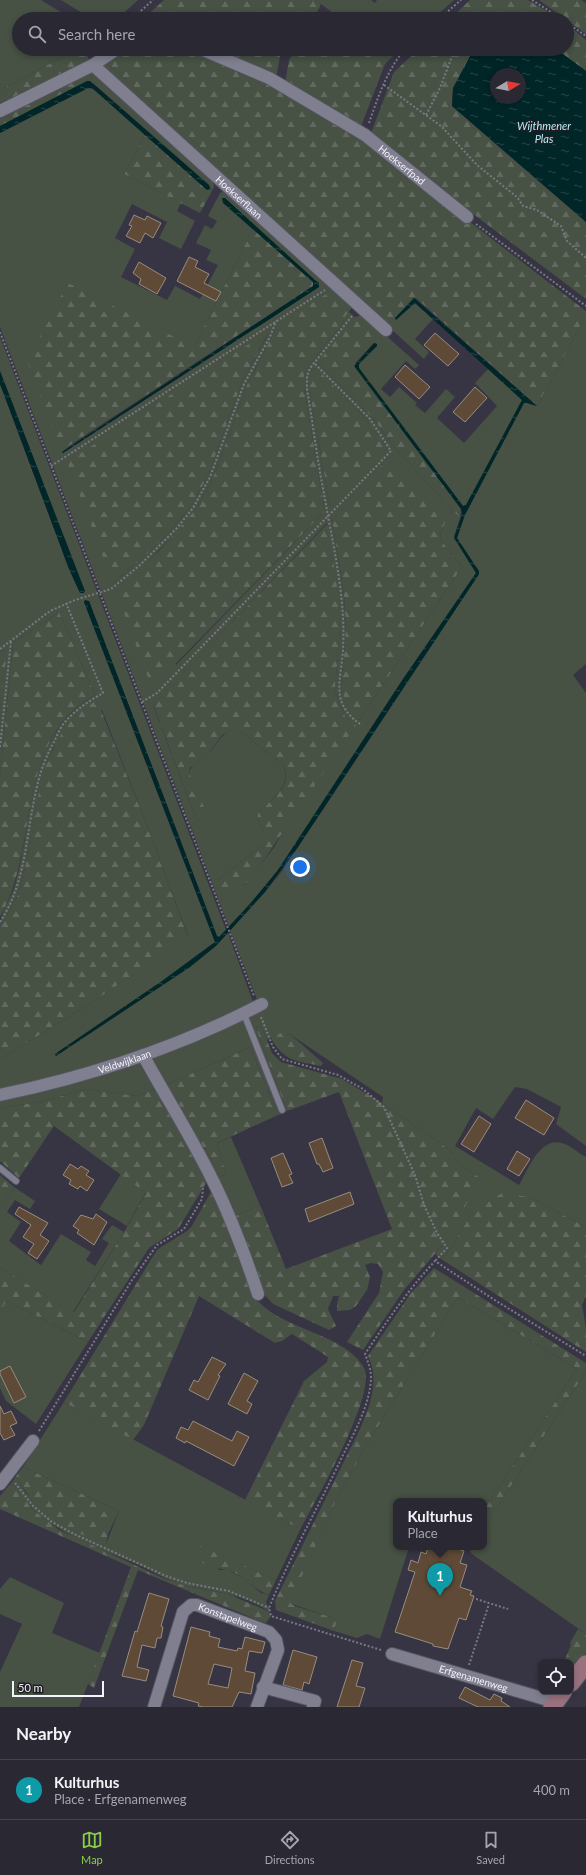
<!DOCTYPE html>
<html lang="en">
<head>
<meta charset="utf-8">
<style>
	:root { --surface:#292833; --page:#35343f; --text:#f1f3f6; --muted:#a5a6ac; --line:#45444e; --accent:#89ce48 }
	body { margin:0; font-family:Lato,sans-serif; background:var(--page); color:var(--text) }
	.controls { position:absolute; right:12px; bottom:12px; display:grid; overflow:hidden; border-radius:8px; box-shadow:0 2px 6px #0003 }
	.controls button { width:36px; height:36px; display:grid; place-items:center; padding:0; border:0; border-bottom:1px solid var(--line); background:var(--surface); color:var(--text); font:20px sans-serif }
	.compass { position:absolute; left:490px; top:68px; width:36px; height:36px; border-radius:50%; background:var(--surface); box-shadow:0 2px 6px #0003; rotate:80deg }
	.scale { position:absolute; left:12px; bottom:10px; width:92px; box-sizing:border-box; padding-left:4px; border:2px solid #f3f3fc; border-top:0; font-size:11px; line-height:14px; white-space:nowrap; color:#f3f3fc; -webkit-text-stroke:3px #1e1e24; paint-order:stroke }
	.you { position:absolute; left:300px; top:867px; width:14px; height:14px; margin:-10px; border:3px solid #fff; border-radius:50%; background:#1a73e8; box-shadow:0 0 0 6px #1a73e833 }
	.badge { display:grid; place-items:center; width:26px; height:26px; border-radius:50%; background:var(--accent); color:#fff; font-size:13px; font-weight:700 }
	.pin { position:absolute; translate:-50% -33px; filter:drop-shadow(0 1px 2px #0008) }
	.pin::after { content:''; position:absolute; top:21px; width:14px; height:12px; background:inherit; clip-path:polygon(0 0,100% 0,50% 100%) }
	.popup { position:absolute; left:393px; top:1498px; width:94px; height:52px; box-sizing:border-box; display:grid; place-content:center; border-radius:8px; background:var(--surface); filter:drop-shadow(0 1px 3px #0005); font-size:13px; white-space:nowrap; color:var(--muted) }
	.popup b { font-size:15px; color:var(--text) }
	.popup::after { content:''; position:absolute; left:50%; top:100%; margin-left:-8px; border:8px solid transparent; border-top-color:var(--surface) }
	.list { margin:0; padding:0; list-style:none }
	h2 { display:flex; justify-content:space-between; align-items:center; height:52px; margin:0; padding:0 16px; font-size:17px }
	h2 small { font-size:13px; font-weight:400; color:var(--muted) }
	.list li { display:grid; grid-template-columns:26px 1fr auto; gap:12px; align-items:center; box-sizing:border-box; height:60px; padding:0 16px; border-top:1px solid var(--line) }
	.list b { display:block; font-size:15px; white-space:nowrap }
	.list p { margin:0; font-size:13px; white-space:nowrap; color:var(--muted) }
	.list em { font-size:13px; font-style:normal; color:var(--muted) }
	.icon { flex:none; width:22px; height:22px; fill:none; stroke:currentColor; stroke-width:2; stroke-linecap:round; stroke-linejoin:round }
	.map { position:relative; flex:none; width:586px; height:1707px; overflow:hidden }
	.search { position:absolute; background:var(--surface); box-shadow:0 2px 6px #0003; left:12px; right:12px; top:12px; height:44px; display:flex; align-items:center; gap:10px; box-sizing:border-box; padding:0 14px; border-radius:22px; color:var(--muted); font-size:15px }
	.sheet { height:112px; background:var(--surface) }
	nav { display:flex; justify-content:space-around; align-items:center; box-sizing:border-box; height:56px; border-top:1px solid var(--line); background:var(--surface); font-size:11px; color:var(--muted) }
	nav a { display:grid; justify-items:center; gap:2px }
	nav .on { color:var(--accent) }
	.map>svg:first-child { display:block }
	.grass { fill:#475144; fill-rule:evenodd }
	.forest { fill:url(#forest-firs) }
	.water { fill:url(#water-ripples); fill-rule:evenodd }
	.building { fill:#5e4a37; stroke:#998c7f; fill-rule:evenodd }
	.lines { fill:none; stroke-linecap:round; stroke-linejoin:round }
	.lane-casing { stroke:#555561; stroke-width:8 }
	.street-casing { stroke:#555561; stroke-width:14 }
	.secondary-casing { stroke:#555561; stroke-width:19 }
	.path { stroke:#797885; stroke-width:2; stroke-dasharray:2 2; stroke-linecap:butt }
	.lane { stroke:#807f8f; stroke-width:6 }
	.street { stroke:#807f8f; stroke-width:12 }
	.secondary { stroke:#99727e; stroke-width:17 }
	.labels { text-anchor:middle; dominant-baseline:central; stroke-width:3; stroke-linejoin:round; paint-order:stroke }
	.street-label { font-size:10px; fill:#f3f3fc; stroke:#1e1e24 }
	.water-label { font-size:11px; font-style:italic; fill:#acf2f8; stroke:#1e1e24 }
</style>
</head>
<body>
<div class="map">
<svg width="586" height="1707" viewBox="0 0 586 1707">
	<defs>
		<pattern id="forest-firs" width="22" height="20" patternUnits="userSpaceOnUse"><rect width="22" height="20" fill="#475144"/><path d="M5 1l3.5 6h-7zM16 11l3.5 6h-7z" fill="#626a60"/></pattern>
		<pattern id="water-ripples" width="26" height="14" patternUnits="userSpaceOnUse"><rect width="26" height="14" fill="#012628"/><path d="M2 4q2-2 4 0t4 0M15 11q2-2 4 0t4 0" fill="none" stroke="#264648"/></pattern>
	</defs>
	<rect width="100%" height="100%" fill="#373544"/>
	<g class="grass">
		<path d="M0,0H41L72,19H19V49H78L0,90Z"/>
		<path d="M61,0H138L117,19H92Z"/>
		<path d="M316,0H371L375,3L377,0H454L433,19H341Z"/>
		<path d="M376,49H401L389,60Z"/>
		<path d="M107,63L394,321L414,302L433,319L415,339L429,352L424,359L101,66Z"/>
		<path d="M90,72L95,74L213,178L214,187L212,191L209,185L93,83Z"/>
		<path d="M88,88L95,90L145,135L124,174L181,203L177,211L195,221L181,249L159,238L167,222L132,204L115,238L135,249L121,277L167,300L175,286L200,299L218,265L206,260L211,250L196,243L205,225L212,229L217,221L208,216L220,193L225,191L352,307L349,312L355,317L363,315L419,365L415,369L406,361L381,389L390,397L399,387L417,403L415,405L425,413L446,389L455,397L437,418L464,443L497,406L475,383L488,369L522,400L466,505L463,506L358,367L359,364L380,341L319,364L373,418L394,447L460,518L454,536L476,573L403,679L278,870L264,888L229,927L0,327V133ZM223,203L319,285V287L63,453L62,452L194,347L253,229ZM343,320L344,322L308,367L304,376V389L325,511L176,665L142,567L179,530L196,509L213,478L247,385L277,326ZM269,332L242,382L208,476L191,506L156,546L113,583ZM315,368L368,421L330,506L309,389ZM332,518L446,521L440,534L441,540L462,567L359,720L341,688L346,628L344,595ZM327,523L340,628L335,689L339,703L346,718L275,846L245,885L218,880L265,843V836L257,818L258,813C271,800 295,784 282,764L241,732L232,728C218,738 217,745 206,756C200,763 192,763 189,773L201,821L196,818L153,705Z"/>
		<path d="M586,315V664L573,675L586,693V1146L556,1124L561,1107L527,1089L515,1087L493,1119L476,1108L455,1146L519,1185C528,1170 539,1137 562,1143C570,1145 578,1153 586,1157V1227L529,1197L471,1214L451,1248L441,1259L435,1254L445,1242L479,1177L457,1163L450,1150L382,1103L383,1097L291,1035C281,1032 275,1036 267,1040L262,1028L259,1026L256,1028L287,1111L278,1115L250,1047L164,1086L151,1059L153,1056L258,1002L230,930L265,892L282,871L479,574L457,538L464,516L524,403H527L537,406Z"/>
		<path d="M0,337L226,930L220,937L217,936L89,601L84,602L215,942L162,981L55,1054L56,1056L190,967L228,933L253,1002L252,1005L142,1052L0,1092V1059L85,1007L188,936L150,833L102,710L54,747L44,769L29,851L18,895L0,927C0,914 7,905 12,893C15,887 16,879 18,873C34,806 28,735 95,695L59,612L13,643L0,776V709L6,652L4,650L0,653V384L69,569L80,593L40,475L0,371Z"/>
		<path d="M136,1062L144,1065L158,1088L137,1096L87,1089L44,1101L0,1108V1099Z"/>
		<path d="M231,1137L260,1205L233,1217L198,1146L206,1149L221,1177L226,1174L217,1143Z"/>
		<path d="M121,1174L146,1192L127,1226L99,1209Z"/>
		<path d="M14,1187L35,1201L30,1209L15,1200L7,1212L21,1222L9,1241L41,1265L61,1234L91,1252L86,1260L95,1266L109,1243L102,1239L112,1225L124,1232L73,1312L0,1268V1209Z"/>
		<path d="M458,1297L577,1369L484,1510V1501H396V1547H409L380,1639L367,1634L357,1638L334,1631L336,1619L289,1603L336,1500L370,1439Z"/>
		<path d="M7,1301L88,1342L36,1424L6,1401L0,1388V1311Z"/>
		<path d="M585,1373L586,1374V1634L472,1554L468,1548L464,1547H484V1527Z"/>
		<path d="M64,1402L298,1528H301L276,1580L191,1543L220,1570H228L243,1578L261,1593L269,1595L266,1602L270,1612C246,1595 214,1591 186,1586C169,1582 155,1572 139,1565C92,1545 38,1529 12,1482L16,1476L26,1493L75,1531L106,1544L119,1511L23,1467Z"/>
		<path d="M10,1577L64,1603L52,1633L100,1653L79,1707H0V1672L22,1624L0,1614V1589Z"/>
	</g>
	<g class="forest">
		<path d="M164,0H316L321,4L314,19H143Z"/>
		<path d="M470,0H528L560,19H515L505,12L498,19H450Z"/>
		<path d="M539,0H581L586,3V34Z"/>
		<path d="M567,24L586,40V71L556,49H567Z"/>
		<path d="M78,49H85L90,62L0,103V90Z"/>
		<path d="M127,49H184L201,53L240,69L305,104L367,143L586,311V315L537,406L416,298H414L394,322L107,63Z"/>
		<path d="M212,49H285L280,56L276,79Z"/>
		<path d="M296,49H376L389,60L385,64L360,129L285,83L289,60Z"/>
		<path d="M419,49H474L453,88L452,106L586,222V299L370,136L394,72Z"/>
		<path d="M90,72L93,83L87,81L0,126V116Z"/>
		<path d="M145,135L207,190L210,189L212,191L200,213L124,174Z"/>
		<path d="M253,229L313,282V286L61,451L27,360L68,283L194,347Z"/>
		<path d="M328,293L349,312L343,319L344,322L308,367L304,376V389L325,511L152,688L115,589L160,550L196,509L213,478L247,385L277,326Z"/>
		<path d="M355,317L380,341L377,344L374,343L355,363L461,509L460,518L394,447L373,418L319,364V361Z"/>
		<path d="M269,331L242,382L208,476L191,506L156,546L113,583L67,462Z"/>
		<path d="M316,368L368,421L386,449L330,506L309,389V377L313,370Z"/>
		<path d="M389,458L446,521L440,534L441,540L462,567L359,720L350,714L341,688L346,628L344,595L332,518Z"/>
		<path d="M328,523L338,595L340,628L335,689L339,703L346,718L356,725L251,879L238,890L224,894L218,880L265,843V836L257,818L258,813C271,800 296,784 282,764L241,732L232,729L222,735L206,757L190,768L189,773L206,812L207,818L201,821L196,818L153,704Z"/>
		<path d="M59,612L95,695C13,741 41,846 0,917V776L13,643Z"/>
		<path d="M5,650L7,651L0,709V653Z"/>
		<path d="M97,700L150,833L188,937L85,1007L0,1059V927L18,895L29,851L43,769L66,725L84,708Z"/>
		<path d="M259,1026L262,1028L272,1053L281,1062L342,1079L382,1103L450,1150L457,1163L479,1177L461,1215L445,1242L404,1290L363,1350L347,1342L379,1293L383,1272L378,1264L371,1263L365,1265L370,1277L367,1290L356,1306L350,1310L337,1311V1304L339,1296H333L328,1309L336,1326L329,1330L273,1304L263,1293L233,1217L260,1205L286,1269L392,1229L339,1092L287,1111L256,1028Z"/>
		<path d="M281,1033L291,1035L323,1063L321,1066C297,1061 284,1062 271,1038L272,1036Z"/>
		<path d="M250,1047L278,1115L217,1143L226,1174L220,1177L206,1149L198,1145L164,1086Z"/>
		<path d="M158,1088L208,1180L178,1229L149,1248L88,1342L7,1301L0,1311V1268L74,1312L124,1232L146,1193L54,1126L19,1178L0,1161V1108L44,1101L87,1089L137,1096Z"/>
		<path d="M0,1175L14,1187L0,1209Z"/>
		<path d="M213,1188C223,1216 234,1243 245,1270C249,1280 252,1295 260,1303C277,1321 312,1330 334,1342C346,1348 360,1358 365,1370C374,1399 316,1500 301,1528H298L245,1500L304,1381L327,1362L328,1357L292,1334L282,1341L275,1343L199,1296L144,1425L133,1440L64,1402L150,1261L158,1249L187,1231L192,1226Z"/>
		<path d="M502,1193L529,1197L586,1227V1296L582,1305L586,1328V1352L441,1259L451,1248L471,1214Z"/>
		<path d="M434,1268L586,1363V1374L585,1373L484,1527V1510L577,1369L458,1297L370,1439L336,1500L290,1603L295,1606L337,1619L334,1631L276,1610L275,1601L360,1429C370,1405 380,1381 368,1356L411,1293Z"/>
		<path d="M23,1467L119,1511L108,1534L106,1545C65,1527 39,1517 16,1476Z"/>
		<path d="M12,1482L31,1508L59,1530L165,1579L186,1586L228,1594L268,1611L271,1616L266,1623L257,1620L138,1570L94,1688L88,1684L131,1567L0,1509V1496Z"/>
		<path d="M191,1542L276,1580L269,1595C253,1590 245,1576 230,1571C221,1568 211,1568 203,1563C194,1559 193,1551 191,1542Z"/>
		<path d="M578,1629L586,1634V1653L576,1666L571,1665V1662H564L571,1645L570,1643Z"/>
	</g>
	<g class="water">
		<path d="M474,49H556L586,71V222L452,106L453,88ZM496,74H520V98H496Z"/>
		<path d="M87,81H90L209,185L210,189L207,190L92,88H88L0,133V126Z"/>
		<path d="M222,198H225L315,280L319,283V287L63,453L62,452L313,286V282L223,203Z"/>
		<path d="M414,298L537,406L527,403H524L465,515L457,538L479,571V574L298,847L265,892L216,946L190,967L56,1056L55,1054L162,981L215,942L84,602L85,600L89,601L217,936L219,937L249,905L278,870L403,679L476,573L454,538L462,514L461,509L354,366L374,343L377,344V346L359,364V368L463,506L466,505L522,400L415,303L396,320L395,318Z"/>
		<path d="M0,371L85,591L84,593H80L69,569L0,384Z"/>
	</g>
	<g class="building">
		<path d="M134,215L145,220L147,216L161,223L153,238L145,233L140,243L126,236L132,226L129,225Z"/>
		<path d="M189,257L198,261L195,267L209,274L204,283L221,292L216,301L177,281Z"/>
		<path d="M139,262L166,278L157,294L139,284L141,279L133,273Z"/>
		<path d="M435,333L459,354L448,366L424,345Z"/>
		<path d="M405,365L430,387L419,399L395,377Z"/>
		<path d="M475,387L487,398L465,422L453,412Z"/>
		<path d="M526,1100L554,1118L544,1135L515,1118Z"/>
		<path d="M479,1116L491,1124L474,1152L461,1144Z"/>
		<path d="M322,1138L333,1168L323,1172L319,1164H317L309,1143Z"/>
		<path d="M517,1151L530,1159L519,1176L507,1169Z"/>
		<path d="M283,1153L292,1174L289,1175L293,1183L282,1187L271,1158Z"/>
		<path d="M70,1164L78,1169L81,1166L89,1171L86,1175L94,1180L87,1191L80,1186L78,1189L69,1184L71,1180L63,1175Z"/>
		<path d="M350,1192L354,1204L309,1222L305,1209Z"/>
		<path d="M19,1207L48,1223L40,1235L49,1241L37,1259L28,1253L34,1244L23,1237L31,1225L15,1214Z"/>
		<path d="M96,1214L107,1222L94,1245L77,1233L79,1230L73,1226L81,1215L93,1219Z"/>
		<path d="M212,1357L226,1364L218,1375L220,1376L208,1400L189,1390L194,1380L198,1382Z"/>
		<path d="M10,1366L26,1397L14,1403L0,1374V1371Z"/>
		<path d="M244,1373L258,1381L247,1401L252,1404L247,1414L228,1404Z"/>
		<path d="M0,1406L4,1414L11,1411L17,1423L10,1426L15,1435L4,1440L0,1433Z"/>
		<path d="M193,1421L232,1441L237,1431L249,1437L234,1466L186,1441L185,1443L176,1438L181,1427L188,1430Z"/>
		<path d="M428,1547H451L464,1551L460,1563L467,1565L460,1587L472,1591L470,1595L474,1596L466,1620L459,1618L448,1649L433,1646V1644L395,1632L415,1572L408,1570L411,1560L418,1563L421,1552L426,1554Z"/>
		<path d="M149,1593L169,1599L161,1626L163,1627L161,1638H157L155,1648L142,1645L137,1667L149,1670L146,1681L122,1676L135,1631L137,1632Z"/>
		<path d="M191,1627L210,1632L209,1636L220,1639L218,1647L237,1651L238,1648L242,1649L245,1637L265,1642L262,1653L249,1651L245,1671L255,1673L251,1694L239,1692L232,1707H203L198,1706L199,1703L173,1696ZM214,1664L232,1668L228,1688L208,1684Z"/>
		<path d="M293,1650L317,1657L309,1684L304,1682L302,1690L283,1685Z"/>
		<path d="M352,1660L363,1663L356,1686L365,1688L359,1707H337Z"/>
		<path d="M465,1687L490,1700L494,1694L502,1698L501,1701L510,1707H478L459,1698Z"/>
	</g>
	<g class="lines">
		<g class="lane-casing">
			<g id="lane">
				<path d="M244,1014L282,1110"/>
				<path d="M0,1168L16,1181"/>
			</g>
		</g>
		<g class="street-casing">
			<g id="street">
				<path id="s1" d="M201,49L269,78L365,135L467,217"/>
				<path id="s2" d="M93,65L386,330"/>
				<path d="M0,111L93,65L117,49"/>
				<path d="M143,1055C166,1097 192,1138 213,1181C231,1217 245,1255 258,1294"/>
				<path id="s3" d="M0,1095C91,1076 179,1047 262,1004"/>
				<path d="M0,1484L33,1441"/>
				<path id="s4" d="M392,1654L555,1702"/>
				<path d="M263,1687L315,1701L313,1707"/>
				<path id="s5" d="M154,1707L183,1612L191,1605H197L269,1632L276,1640L278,1650L257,1707"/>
			</g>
		</g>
		<g class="secondary-casing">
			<g id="secondary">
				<path d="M571,1683L586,1664"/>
				<path d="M552,1707L563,1692"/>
			</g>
		</g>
		<g class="path">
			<path d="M532,0L562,19"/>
			<path d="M132,19L153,0"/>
			<path d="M439,19L461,0"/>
			<path d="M567,23L586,36"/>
			<path d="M384,85L441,126L477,165L517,197L523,206L537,210L561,226L567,241L586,258"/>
			<path d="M426,115L439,90L455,49"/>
			<path d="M369,123C378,97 387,70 405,49"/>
			<path d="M476,224L586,306"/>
			<path d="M352,316L310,368L307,376V389C313,424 317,459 324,494C333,546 346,597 343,650C341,681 330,703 360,724"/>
			<path d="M0,332L254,996"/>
			<path d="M51,466L325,290"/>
			<path d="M0,649L50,611L75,600L111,589L140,565L177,528L193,508L210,477L244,384L270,337L276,321"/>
			<path d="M142,702L157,693L391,451L370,419L314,363"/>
			<path d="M0,747L11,641"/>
			<path d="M0,922C36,868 22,797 54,742C57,736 60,728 64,723C75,710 89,701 103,693L66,603"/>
			<path d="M261,1017L273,1047L282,1059L338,1075L363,1089L384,1107L415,1175L424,1205L437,1233L447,1248L435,1261"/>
			<path d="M39,1431L132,1280L157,1245L184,1229L202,1199L203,1188"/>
			<path d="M15,1483L33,1506L52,1522L74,1534L166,1576L187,1583L229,1591L269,1608"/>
			<path d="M476,1599L508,1609"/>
			<path d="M381,1650L271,1616L269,1608C290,1556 318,1508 342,1457C354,1433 370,1405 371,1378C371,1369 368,1362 365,1354C387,1321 408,1290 435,1261L493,1299L586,1356"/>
			<path d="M469,1665L489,1604"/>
		</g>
		<use href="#lane" class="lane"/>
		<use href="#street" class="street"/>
		<use href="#secondary" class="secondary"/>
	</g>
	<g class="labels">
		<g class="street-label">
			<text stroke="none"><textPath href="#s1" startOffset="233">Hoekserfpad</textPath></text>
			<text stroke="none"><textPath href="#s2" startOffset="197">Hoekserflaan</textPath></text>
			<text stroke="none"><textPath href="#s3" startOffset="129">Veldwijklaan</textPath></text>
			<text stroke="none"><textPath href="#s5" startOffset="149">Konstapelweg</textPath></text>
			<text stroke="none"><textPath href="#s4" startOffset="85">Erfgenamenweg</textPath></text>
		</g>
		<g class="water-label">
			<text x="544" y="125">Wijthmener<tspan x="544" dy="13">Plas</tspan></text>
		</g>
	</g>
</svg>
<div class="controls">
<button><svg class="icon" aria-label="locate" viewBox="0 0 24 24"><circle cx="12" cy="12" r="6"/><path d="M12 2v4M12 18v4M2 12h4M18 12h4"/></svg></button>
</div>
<svg class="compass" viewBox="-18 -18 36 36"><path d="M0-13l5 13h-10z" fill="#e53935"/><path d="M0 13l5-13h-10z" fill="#a5a6ac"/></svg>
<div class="scale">50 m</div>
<div class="you"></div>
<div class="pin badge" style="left:440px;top:1596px;background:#0f9aa8">1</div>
<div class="popup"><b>Kulturhus</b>Place</div>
<div class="search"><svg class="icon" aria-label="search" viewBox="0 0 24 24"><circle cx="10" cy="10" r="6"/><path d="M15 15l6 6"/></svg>Search here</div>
</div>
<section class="sheet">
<h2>Nearby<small></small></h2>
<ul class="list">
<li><span class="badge" style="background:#0f9aa8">1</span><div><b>Kulturhus</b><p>Place · Erfgenamenweg</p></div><em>400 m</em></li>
</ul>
</section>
<nav>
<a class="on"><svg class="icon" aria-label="map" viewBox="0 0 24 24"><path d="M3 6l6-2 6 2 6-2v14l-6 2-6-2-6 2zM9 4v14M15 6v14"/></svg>Map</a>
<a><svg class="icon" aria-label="directions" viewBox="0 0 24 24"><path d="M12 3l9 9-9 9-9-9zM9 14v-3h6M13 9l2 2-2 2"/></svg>Directions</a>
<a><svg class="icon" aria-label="saved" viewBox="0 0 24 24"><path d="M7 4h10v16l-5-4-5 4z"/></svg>Saved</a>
</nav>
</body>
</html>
